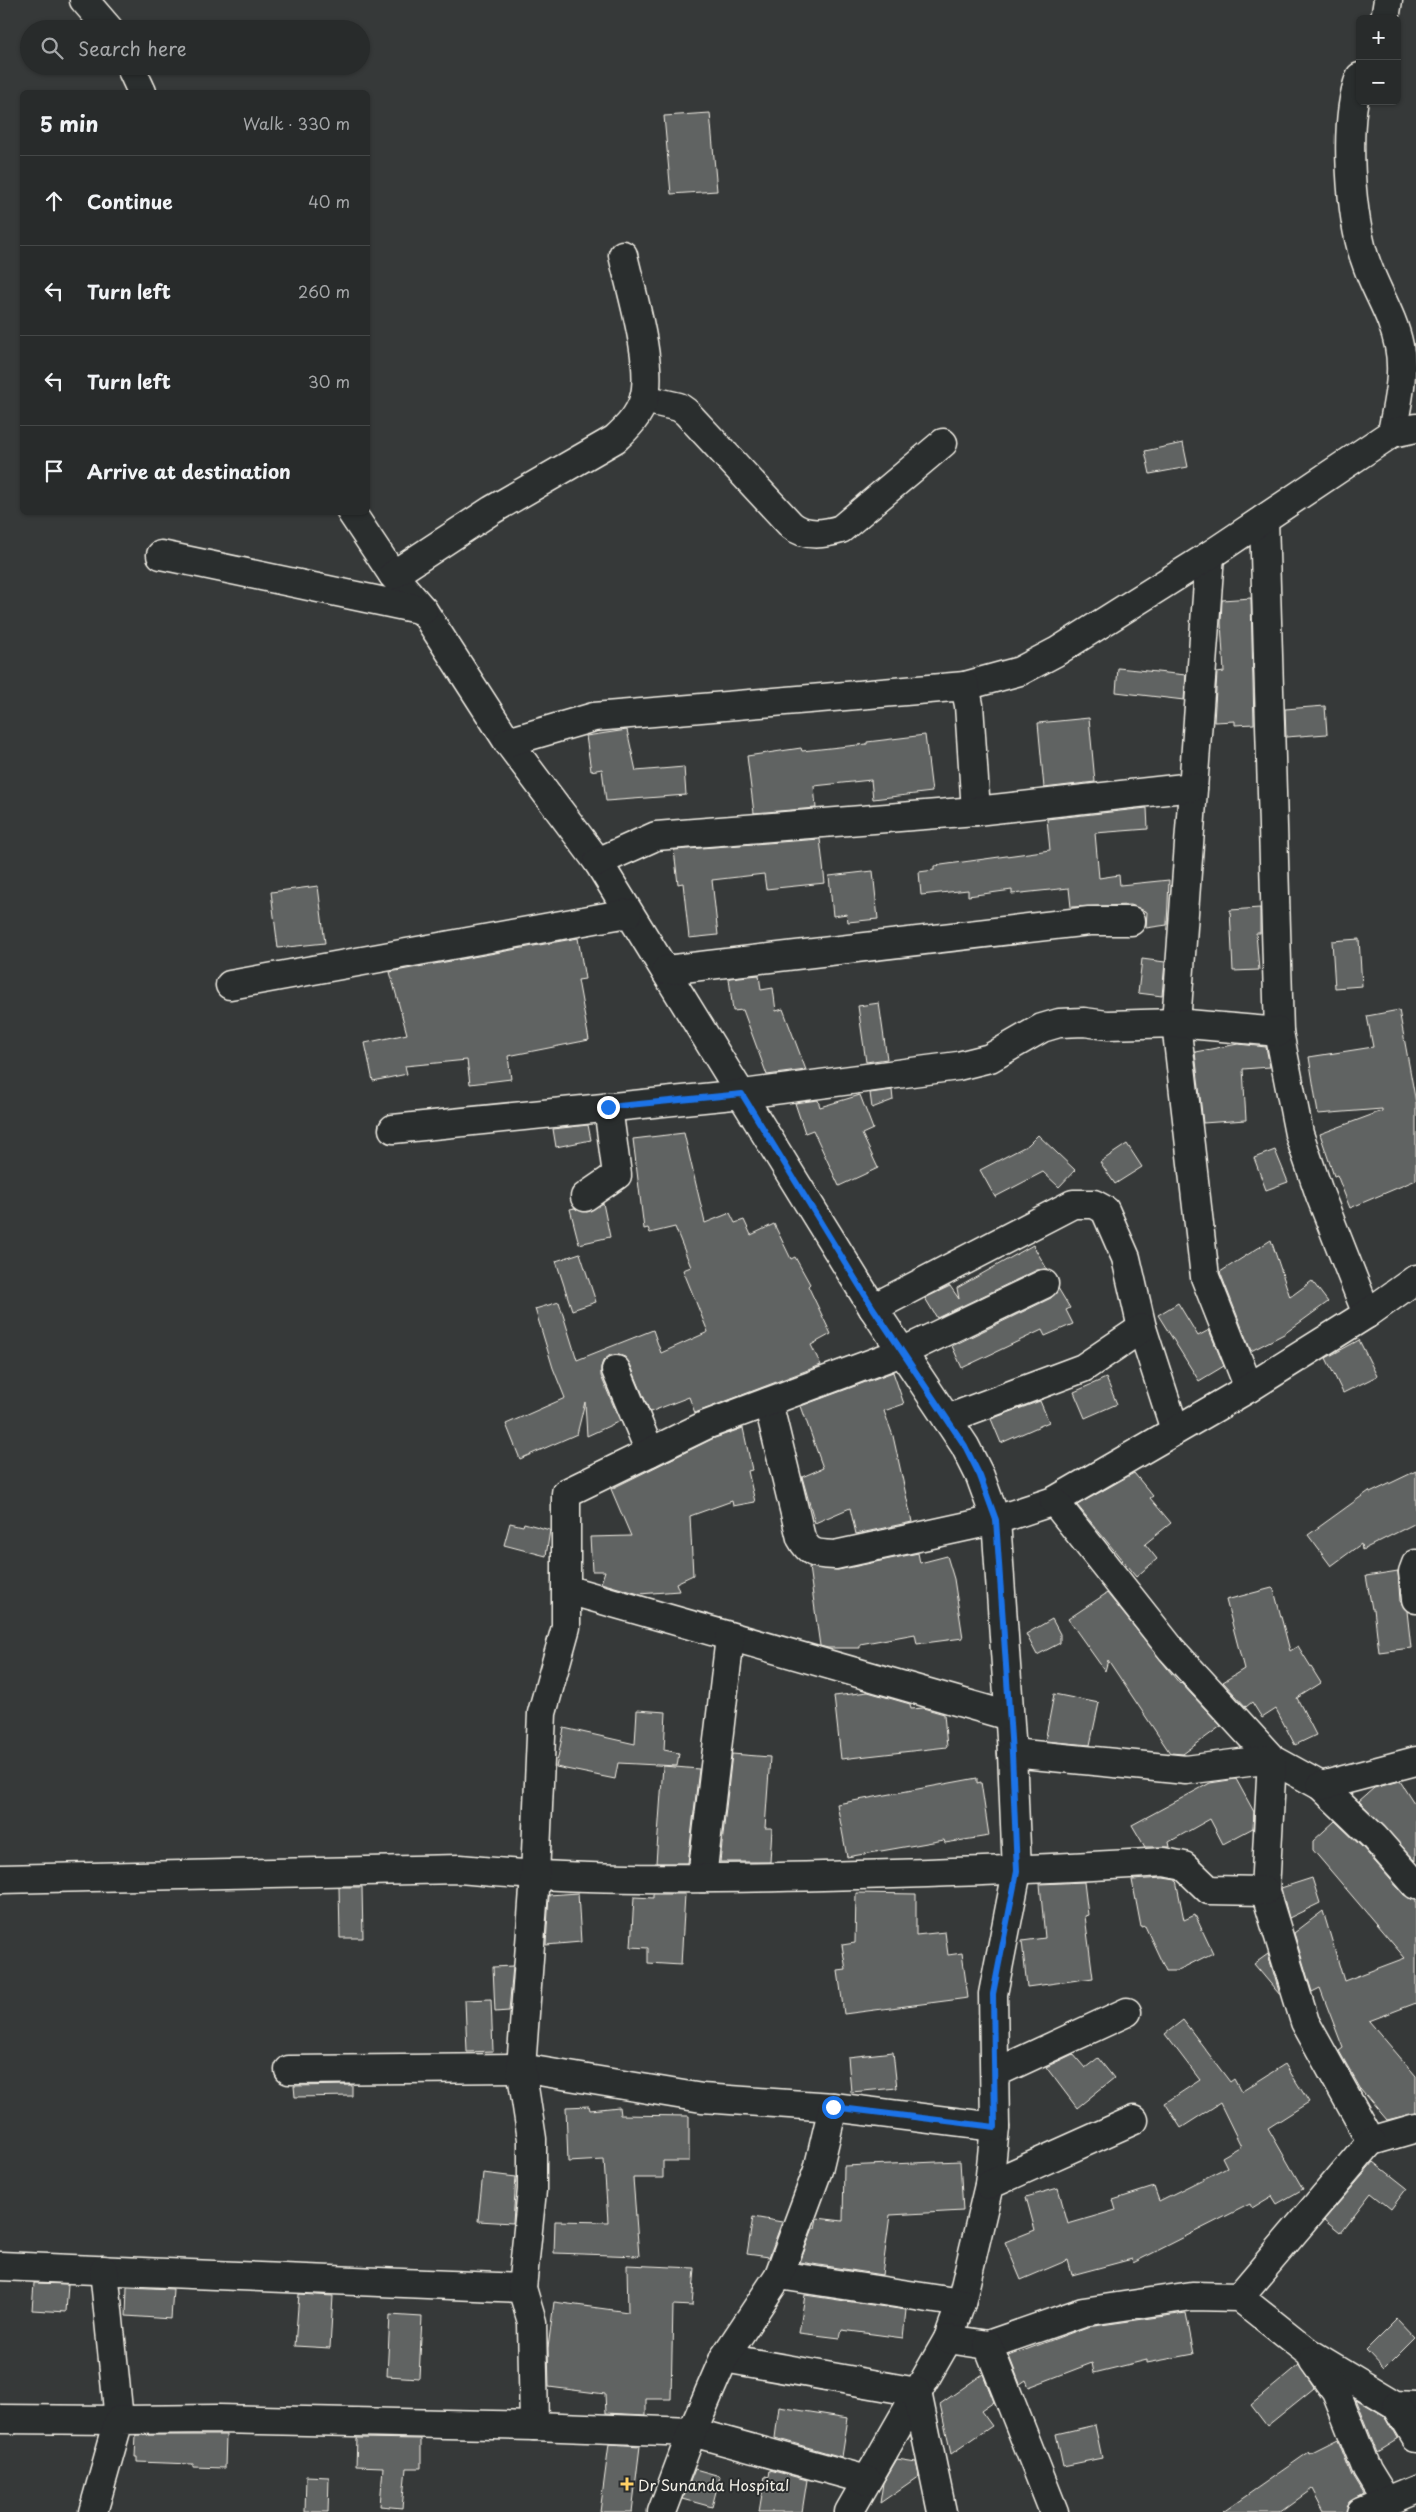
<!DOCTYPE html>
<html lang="en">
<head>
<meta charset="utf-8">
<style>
	:root { --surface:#282b2b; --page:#343737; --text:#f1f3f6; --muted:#a5a7a9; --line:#444747 }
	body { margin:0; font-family:"Playpen Sans",sans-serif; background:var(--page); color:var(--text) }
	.controls { position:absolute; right:15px; top:15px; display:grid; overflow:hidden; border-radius:8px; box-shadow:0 1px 4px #0004 }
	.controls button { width:45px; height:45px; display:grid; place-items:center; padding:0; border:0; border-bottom:1px solid var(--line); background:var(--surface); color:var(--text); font:25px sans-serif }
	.stop { position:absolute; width:15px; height:15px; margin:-11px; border:4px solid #1a73e8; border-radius:50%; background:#fff }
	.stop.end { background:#1a73e8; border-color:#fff; box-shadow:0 1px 5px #0008 }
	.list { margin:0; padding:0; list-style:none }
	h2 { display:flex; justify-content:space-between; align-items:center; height:65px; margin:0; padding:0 20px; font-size:21px }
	h2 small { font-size:16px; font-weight:400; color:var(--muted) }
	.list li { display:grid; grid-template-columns:32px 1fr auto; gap:15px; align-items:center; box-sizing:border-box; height:90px; padding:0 20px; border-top:1px solid var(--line) }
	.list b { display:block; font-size:19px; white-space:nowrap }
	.list em { font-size:16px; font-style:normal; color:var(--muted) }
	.icon { flex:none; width:28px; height:28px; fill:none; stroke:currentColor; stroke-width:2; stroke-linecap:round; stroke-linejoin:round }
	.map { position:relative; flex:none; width:1416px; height:2512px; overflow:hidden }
	.search { position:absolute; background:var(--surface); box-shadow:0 1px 4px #0004; left:20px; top:20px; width:350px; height:55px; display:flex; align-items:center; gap:12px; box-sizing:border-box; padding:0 18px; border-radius:28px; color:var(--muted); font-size:19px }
	.panel { position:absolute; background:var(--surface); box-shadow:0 1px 4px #0004; left:20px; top:90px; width:350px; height:425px; border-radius:8px }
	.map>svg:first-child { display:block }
	.building { fill:#616362; stroke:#f4f1e8 }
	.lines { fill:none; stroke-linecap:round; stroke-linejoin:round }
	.minor-casing { stroke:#f4f1e8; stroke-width:31 }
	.minor { stroke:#2a2d2e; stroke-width:28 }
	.route { stroke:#1a73e8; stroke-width:6 }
	.poi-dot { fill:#ffd166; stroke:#2a2d2e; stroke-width:2 }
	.labels { text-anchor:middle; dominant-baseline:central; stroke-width:4; stroke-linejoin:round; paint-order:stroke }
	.poi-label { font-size:15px; fill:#f4f1e8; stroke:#2a2d2e; text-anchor:start }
</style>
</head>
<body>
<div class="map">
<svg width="1416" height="2512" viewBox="0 0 1416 2512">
	<rect width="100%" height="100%" fill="#363939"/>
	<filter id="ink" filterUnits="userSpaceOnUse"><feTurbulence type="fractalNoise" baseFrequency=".02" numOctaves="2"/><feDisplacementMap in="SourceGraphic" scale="10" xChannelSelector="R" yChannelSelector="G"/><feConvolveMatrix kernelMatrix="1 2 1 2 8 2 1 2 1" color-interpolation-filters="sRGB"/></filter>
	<g filter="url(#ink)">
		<g class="building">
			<path d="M710,113L717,191L671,194L664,116Z"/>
			<path d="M1183,443L1188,467L1150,474L1145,451Z"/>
			<path d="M1251,598L1254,724L1235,725V721L1214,722L1217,673L1224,672L1221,623L1222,600Z"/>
			<path d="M1118,668L1186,675L1184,700L1116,692Z"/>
			<path d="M1325,706L1327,734L1286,737L1285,709Z"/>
			<path d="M1089,718L1095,782L1044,788L1038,723Z"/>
			<path d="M627,730L636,771L684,767L686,795L606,801L602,769L591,771L586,736Z"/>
			<path d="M925,735L932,792L873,799L871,780L814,786L816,808L754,813L747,756L801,748L802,751L867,744V742Z"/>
			<path d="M1147,808L1148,829L1095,833L1099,878L1119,875L1120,885L1169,880L1167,925L1146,928L1147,912L1131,905L1071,907L1069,888L1012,894V890L968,896V890L921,895L919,872L934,870V866L1050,850L1047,819Z"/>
			<path d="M820,839L825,883L766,889L764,874L712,880L718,935L689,938L683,883L678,884L674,850Z"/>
			<path d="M873,871L878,919L848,922L847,914L833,916L829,876Z"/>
			<path d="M318,886L325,943L278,948L271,892Z"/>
			<path d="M1260,908V933H1256L1259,970L1233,971L1230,910Z"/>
			<path d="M578,938L585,979L578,980L589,1040L508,1056L511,1079L470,1084L467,1060L405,1066L407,1074L373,1081L365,1043L407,1034L390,972Z"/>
			<path d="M1359,939L1362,986L1335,988L1332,941Z"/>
			<path d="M1142,959L1165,962L1162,996L1138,993Z"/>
			<path d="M759,975L761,990L773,988L776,1011L783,1009L806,1070L767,1075L743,1010L733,1011L729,978Z"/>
			<path d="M879,1003L887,1059L866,1062L858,1006Z"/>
			<path d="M1399,1010L1416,1103V1180L1350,1208L1337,1175L1334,1176L1320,1134L1382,1111V1109L1318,1114L1309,1057L1373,1047L1367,1016Z"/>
			<path d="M1238,1044L1266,1047L1270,1067L1243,1069L1246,1120L1203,1123L1195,1052Z"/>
			<path d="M892,1090L893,1100L872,1108L870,1093Z"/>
			<path d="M860,1095L873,1129L862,1134L878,1168L839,1186L813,1130L805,1133L795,1103L818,1100L820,1107Z"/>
			<path d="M588,1125L591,1140L556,1147L553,1129Z"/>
			<path d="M684,1133L705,1223L730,1213L735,1223L744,1220L751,1235L774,1224L791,1259L795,1257L810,1284L808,1286L831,1334L811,1345L821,1365L695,1413L689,1397L650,1412L630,1364L625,1357L619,1355H610L603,1361L601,1367V1376L620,1421L587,1436L585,1402L577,1434L520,1459L506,1424L565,1398L553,1368L535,1309L559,1302L577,1360L653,1330L661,1353L708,1332L683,1270L691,1267L675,1227L650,1233L648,1228L644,1229L633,1139Z"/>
			<path d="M1038,1135L1075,1170L1059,1187L1043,1172L995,1197L980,1170L1028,1145Z"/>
			<path d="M1127,1144L1142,1167L1115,1184L1100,1162Z"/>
			<path d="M1275,1150L1288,1182L1266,1190L1254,1158Z"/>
			<path d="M603,1203L610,1237L579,1244L570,1209L575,1208L587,1212Z"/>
			<path d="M1271,1240L1290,1297L1312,1281L1328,1302L1284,1334L1251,1351L1220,1272Z"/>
			<path d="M1033,1245L1047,1269L1037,1270L937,1318L925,1298L950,1286L959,1299L957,1288Z"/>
			<path d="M580,1253L596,1302L572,1310L556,1261Z"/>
			<path d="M1058,1288L1070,1308L1066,1310L1073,1324L1045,1336L1042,1330L962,1368L952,1346L1051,1298Z"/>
			<path d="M1178,1303L1198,1336L1209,1330L1224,1366L1199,1381L1158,1315Z"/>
			<path d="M1359,1340L1377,1376L1343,1393L1326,1358Z"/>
			<path d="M893,1372L904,1404L884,1411L893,1436L912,1522L856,1534L850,1508L815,1523L802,1477L823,1468L801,1406Z"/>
			<path d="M1106,1378L1117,1404L1085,1418L1074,1392Z"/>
			<path d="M1040,1401L1049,1422L1001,1443L991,1419Z"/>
			<path d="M743,1428L752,1470L748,1471L755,1502L733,1506L732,1501L690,1516L693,1575L676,1583L679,1591L639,1594L601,1583L605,1571H592L590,1537L631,1536L611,1489L712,1439Z"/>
			<path d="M1416,1471V1523L1362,1550L1361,1544L1331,1566L1308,1535L1369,1491L1370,1493Z"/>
			<path d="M1134,1473L1153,1496L1150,1498L1171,1523L1145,1544L1157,1559L1136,1577L1077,1505Z"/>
			<path d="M510,1523L523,1526L524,1523L550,1530L546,1556L504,1545Z"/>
			<path d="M918,1553L920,1563L947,1556L954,1579L963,1638L917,1644L915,1634L860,1644V1648H828L820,1646L809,1567L838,1570Z"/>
			<path d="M1398,1571L1400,1601L1407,1611L1411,1648L1379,1652L1374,1609H1372L1366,1576Z"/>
			<path d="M1272,1588L1274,1590L1290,1651L1298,1646L1321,1683L1297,1698L1316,1735L1295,1745L1276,1709L1262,1718L1252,1702L1246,1707L1223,1682L1244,1669L1226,1600Z"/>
			<path d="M1107,1593L1180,1684L1181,1683L1221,1726L1183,1754L1170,1753L1108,1660L1105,1671L1068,1619Z"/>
			<path d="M1052,1619L1060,1634V1643L1037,1655L1026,1634Z"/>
			<path d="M868,1692L910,1704L911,1709L923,1708L944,1714L947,1747L841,1759L834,1696Z"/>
			<path d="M1054,1694L1099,1703L1090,1745L1045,1741Z"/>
			<path d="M637,1710L666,1712L664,1750L679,1753L677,1766L618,1763L615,1779L556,1767L564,1728L635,1744Z"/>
			<path d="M732,1754L770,1757L765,1828H772L770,1862H720Z"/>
			<path d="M663,1766L699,1769L688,1863H656Z"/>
			<path d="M977,1778V1783L981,1782L989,1836L945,1843L944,1840L847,1857L837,1804Z"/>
			<path d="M1236,1779L1254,1812L1253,1828L1223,1844L1210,1819L1169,1842L1170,1847H1145L1132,1825L1210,1783Z"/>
			<path d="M1400,1781L1416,1806V1861L1359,1801L1374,1788Z"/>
			<path d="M1335,1821L1363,1848L1404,1895L1416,1900V2003L1369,2021L1416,2076V2113L1387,2120L1360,2088L1339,2051L1343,2048L1320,1988L1312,1992L1294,1933L1323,1911L1344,1981L1405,1958L1313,1850V1841Z"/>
			<path d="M1163,1878L1176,1880L1184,1920L1195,1915L1213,1953L1176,1971H1166L1145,1926L1141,1927L1132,1880Z"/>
			<path d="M1312,1878L1320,1903L1289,1918L1281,1888Z"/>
			<path d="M1084,1882L1088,1915L1085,1916L1093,1978L1027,1987L1022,1941L1045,1938L1040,1884Z"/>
			<path d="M339,1887H362L363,1938H340Z"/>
			<path d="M578,1893L581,1942L546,1945L549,1895Z"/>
			<path d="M856,1893L916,1894V1935L945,1932L948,1955L962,1953L968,1998L844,2014L838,1971L846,1970L842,1945L855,1943Z"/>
			<path d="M653,1894H685L681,1965L648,1963V1948L631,1947L634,1897L653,1898Z"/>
			<path d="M1268,1954L1280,1995L1254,1964Z"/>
			<path d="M513,1966L509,2011L495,2012L493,1967Z"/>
			<path d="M491,1999L493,2051L467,2052L465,2000Z"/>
			<path d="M1183,2020L1230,2082L1234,2079L1241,2092L1285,2064L1309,2102L1268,2128L1303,2189L1277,2204L1272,2196L1252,2208L1250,2204L1133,2263L1132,2259L1072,2275L1068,2260L1021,2280L1005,2242L1035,2230L1026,2197L1058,2188L1068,2224L1116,2210L1113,2200L1154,2187L1159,2201L1227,2167L1222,2157L1241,2146L1220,2103L1181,2128L1165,2103L1200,2080L1165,2034Z"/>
			<path d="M893,2052L897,2088L851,2092L848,2057Z"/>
			<path d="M1073,2054L1085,2068L1098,2058L1114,2078L1077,2108L1046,2067Z"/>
			<path d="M352,2085V2096L295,2097L294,2086Z"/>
			<path d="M589,2106L590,2110L619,2107L620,2115L689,2116V2161H663V2178H633L639,2256L554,2253L555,2221L608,2222L604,2160L568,2162L566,2107Z"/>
			<path d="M960,2161L963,2211L890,2215L882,2275L800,2262L813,2228H815L817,2218L843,2221L844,2166Z"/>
			<path d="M1374,2162L1407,2188L1391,2209L1371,2193L1340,2233L1324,2220Z"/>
			<path d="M483,2173L516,2177L513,2223L478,2221Z"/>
			<path d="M753,2217L782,2222L769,2257L747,2254Z"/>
			<path d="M627,2265L695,2268L692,2306L673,2305L671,2399H646V2415L606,2413L605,2394L549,2387L548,2348L554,2302L628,2312Z"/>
			<path d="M34,2283L68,2284L66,2312L32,2310Z"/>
			<path d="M127,2287L173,2289L171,2319L126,2316Z"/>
			<path d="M299,2294L333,2296L330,2348L295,2346Z"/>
			<path d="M805,2295L906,2310L903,2338L842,2330L840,2338L799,2333Z"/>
			<path d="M1186,2313L1194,2354L1147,2363V2360L1094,2373L1092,2363L1029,2387L1026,2380L1020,2384L1009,2356L1087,2327Z"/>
			<path d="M390,2315L422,2317L419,2378L387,2376Z"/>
			<path d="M1397,2319L1415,2338L1384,2369L1366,2350Z"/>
			<path d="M1299,2365L1314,2388L1267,2426L1251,2405Z"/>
			<path d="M983,2374L994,2402L981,2411L992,2426L951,2454L940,2404Z"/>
			<path d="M1356,2399L1385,2416L1398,2439L1377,2452Z"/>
			<path d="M779,2407L848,2418L842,2457L775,2438Z"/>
			<path d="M1095,2425L1102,2458L1063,2466L1056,2434Z"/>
			<path d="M136,2435H226L225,2468L193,2467V2464L137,2462V2457H135Z"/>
			<path d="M357,2438L421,2439V2468H406L402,2508L380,2506L383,2467L356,2466Z"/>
			<path d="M1338,2440L1352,2476L1363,2494L1349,2502L1346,2512H1324L1312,2489L1280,2512H1223L1309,2452L1310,2454Z"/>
			<path d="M609,2444L640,2446L632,2512H600Z"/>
			<path d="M897,2459L916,2462L919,2476L880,2503L883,2483Z"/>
			<path d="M695,2469L720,2476L712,2507L683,2499Z"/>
			<path d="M770,2470L807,2480L802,2512H759L765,2476L769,2477Z"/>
			<path d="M306,2476L329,2477L328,2512H305Z"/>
		</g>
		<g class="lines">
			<g class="minor-casing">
				<g id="minor">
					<path d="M84,0L109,29"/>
					<path d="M1385,19L1388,0"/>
					<path d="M130,66L142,92"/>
					<path d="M1360,77C1343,121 1350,221 1367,265C1377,293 1393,316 1399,346C1405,375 1397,404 1392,433"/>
					<path d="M644,399L679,407L686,412L791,525C805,537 825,534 841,529L943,443"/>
					<path d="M351,512L393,575L423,610L508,742L598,862L873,1308L965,1446L980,1476L996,1520L1012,1753L1017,1871L993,1994L995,2127L989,2185L961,2303L948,2339L849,2512"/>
					<path d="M1264,519L1279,1032L1299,1134L1320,1195L1367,1314"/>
					<path d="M161,555L423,610"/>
					<path d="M1210,555L1176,1023L1205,1277L1249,1388"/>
					<path d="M393,575L492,510L615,439C627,428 639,416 644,399C654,365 631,291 623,255"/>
					<path d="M965,686L1020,671L1056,652L1210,555L1392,433L1416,428"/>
					<path d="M508,742L594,717L965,686L969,705L976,811"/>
					<path d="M598,862L656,836L976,811L1193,787"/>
					<path d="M666,970L1089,921H1131"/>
					<path d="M230,985L628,913"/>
					<path d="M393,1129L743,1094L958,1066L990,1058L1042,1028L1059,1023L1084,1022L1107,1025L1176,1023L1279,1032"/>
					<path d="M585,1197L617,1175L608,1107"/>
					<path d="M873,1308L1073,1204H1094L1105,1210L1126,1258L1142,1328L1175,1430"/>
					<path d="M616,1370L650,1452"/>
					<path d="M768,1402L801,1538C810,1555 817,1554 835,1555L996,1520L1054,1501L1249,1388L1367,1314L1416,1279"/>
					<path d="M947,1419L1083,1368L1142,1328"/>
					<path d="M1054,1501L1171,1649L1272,1759L1321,1786L1374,1837L1416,1885"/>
					<path d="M1416,1564L1413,1572L1416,1599"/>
					<path d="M568,1590L1009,1716"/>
					<path d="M1012,1753L1186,1770L1272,1759L1265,1891L1305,2022L1371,2141L1416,2128"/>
					<path d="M1321,1786L1416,1761"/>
					<path d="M702,1878L730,1637"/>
					<path d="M0,1879L460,1869C581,1881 702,1879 823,1876C937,1873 1050,1869 1164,1862L1184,1866L1209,1890L1265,1891"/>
					<path d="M289,2070L521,2068L702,2098L833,2107L995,2127"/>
					<path d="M995,2073L1127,2012"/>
					<path d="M989,2185L1134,2120"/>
					<path d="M0,2266L522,2288"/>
					<path d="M779,2275L961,2303"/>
					<path d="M1239,2297L1371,2141"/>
					<path d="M948,2339L988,2345L1083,2312L1192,2296L1239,2297L1308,2352L1396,2405L1416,2406"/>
					<path d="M988,2345L1054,2512"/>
					<path d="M724,2358L917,2392L942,2512"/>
					<path d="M1313,2360L1336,2392L1367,2470L1386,2501"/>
					<path d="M1396,2405L1416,2438"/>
					<path d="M0,2419L119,2420L104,2270"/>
					<path d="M534,2426L532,2322L522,2288L532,2190V2139L521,2068L535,1876L542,1713L566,1627V1493L706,1425L902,1352L1044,1284"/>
					<path d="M93,2512L119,2420L218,2419L534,2426L692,2432L867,2480"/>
					<path d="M662,2512L692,2432L724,2358L779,2275L818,2170L833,2107"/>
					<path d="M1361,2512L1416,2489"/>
				</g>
			</g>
			<use href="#minor" class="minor"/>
		</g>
	</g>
	<g class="lines" filter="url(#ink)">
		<path class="route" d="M608,1107L742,1094L873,1308L965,1446L980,1476L996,1520L1012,1753L1017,1871L993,1994L995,2127L833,2107"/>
	</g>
	<path class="poi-dot" d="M624.5 2476.5h5v5h5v5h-5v5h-5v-5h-5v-5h5z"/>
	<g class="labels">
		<g class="poi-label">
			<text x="638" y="2484">Dr Sunanda Hospital</text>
		</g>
	</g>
</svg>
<div class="controls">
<button>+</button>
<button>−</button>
</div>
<div class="stop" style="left:833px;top:2107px"></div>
<div class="stop end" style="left:608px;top:1107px"></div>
<div class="search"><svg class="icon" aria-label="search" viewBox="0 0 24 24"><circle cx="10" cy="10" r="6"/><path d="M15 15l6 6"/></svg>Search here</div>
<section class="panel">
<h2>5 min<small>Walk · 330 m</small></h2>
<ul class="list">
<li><svg class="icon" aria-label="ahead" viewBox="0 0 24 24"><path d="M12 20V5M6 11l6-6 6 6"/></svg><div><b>Continue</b></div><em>40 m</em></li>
<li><svg class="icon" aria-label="left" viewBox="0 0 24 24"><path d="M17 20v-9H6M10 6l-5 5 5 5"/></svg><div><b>Turn left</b></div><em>260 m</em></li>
<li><svg class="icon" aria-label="left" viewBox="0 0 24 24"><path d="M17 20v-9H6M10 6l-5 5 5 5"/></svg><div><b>Turn left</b></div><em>30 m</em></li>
<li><svg class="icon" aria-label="arrive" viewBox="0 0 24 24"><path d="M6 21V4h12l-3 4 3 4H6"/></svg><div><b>Arrive at destination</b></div></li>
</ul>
</section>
</div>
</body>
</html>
